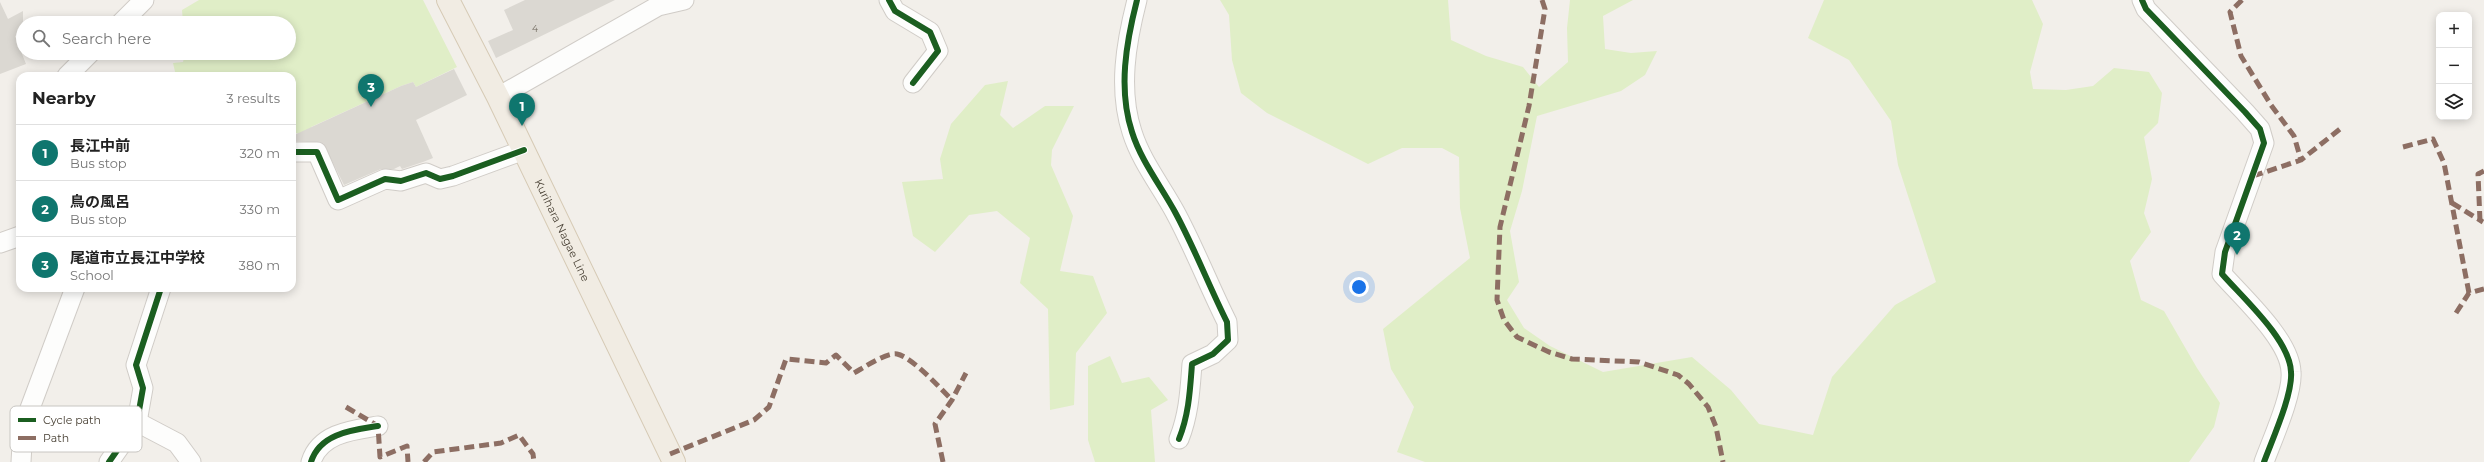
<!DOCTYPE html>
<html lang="en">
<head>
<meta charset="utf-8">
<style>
	:root { --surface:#fff; --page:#f6f6f6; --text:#222; --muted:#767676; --line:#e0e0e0; --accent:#0f766e }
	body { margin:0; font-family:Montserrat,"Noto Sans JP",sans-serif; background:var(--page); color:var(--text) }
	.controls { position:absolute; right:12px; top:12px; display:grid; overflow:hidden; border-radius:8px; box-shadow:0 2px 10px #0003 }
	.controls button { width:36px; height:36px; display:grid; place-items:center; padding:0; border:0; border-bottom:1px solid var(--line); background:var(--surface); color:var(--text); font:20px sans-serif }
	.you { position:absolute; left:1359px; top:287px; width:14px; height:14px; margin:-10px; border:3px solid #fff; border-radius:50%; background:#1a73e8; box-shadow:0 0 0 6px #1a73e833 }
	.badge { display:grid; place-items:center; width:26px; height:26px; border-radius:50%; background:var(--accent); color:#fff; font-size:13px; font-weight:700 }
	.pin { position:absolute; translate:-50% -33px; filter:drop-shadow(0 1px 2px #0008) }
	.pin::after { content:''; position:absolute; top:21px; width:14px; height:12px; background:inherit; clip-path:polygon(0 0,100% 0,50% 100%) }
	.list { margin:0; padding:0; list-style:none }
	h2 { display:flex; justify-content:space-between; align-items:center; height:52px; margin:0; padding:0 16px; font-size:17px }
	h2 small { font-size:13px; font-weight:400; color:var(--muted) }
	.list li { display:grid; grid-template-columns:26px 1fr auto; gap:12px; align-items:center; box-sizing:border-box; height:56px; padding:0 16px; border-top:1px solid var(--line) }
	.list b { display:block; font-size:15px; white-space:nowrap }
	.list p { margin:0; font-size:13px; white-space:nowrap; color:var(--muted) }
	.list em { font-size:13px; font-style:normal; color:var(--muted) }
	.icon { flex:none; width:22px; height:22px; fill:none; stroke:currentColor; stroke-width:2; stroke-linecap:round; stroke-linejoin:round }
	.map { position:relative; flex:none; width:2484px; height:462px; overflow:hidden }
	.search { position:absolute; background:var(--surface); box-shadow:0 2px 10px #0003; left:16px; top:16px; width:280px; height:44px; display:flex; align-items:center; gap:10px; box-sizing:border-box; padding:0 14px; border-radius:22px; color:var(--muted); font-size:15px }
	.panel { position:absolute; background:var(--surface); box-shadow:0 2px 10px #0003; left:16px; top:72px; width:280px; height:220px; border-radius:12px }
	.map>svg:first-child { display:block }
	.green { fill:#e0eec7 }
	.building { fill:#dbd8d2 }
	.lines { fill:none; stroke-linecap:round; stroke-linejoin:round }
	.minor-casing { stroke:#d0ccc7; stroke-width:21 }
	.major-casing { stroke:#d6cab5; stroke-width:24 }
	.minor { stroke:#fdfdfc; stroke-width:19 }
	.major { stroke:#f1ece3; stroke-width:22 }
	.quiet { stroke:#8d6e63; stroke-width:5; stroke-dasharray:10 5; stroke-linecap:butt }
	.cycleway-casing { stroke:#fff; stroke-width:8 }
	.cycleway { stroke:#1b5e20; stroke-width:6 }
	.labels { text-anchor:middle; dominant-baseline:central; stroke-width:3; stroke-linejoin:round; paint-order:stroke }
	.number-label { font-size:9px; fill:#6e675c }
	.street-label { font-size:11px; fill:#484034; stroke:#fff }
	.key { fill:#fff; stroke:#c8c6c2; stroke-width:1 }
	.key-label { font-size:11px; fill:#484034 }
</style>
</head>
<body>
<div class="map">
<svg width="2484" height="462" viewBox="0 0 2484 462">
	<rect width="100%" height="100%" fill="#f2efea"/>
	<g class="green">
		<path d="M199,0H423L457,67L416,87L413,82L401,86L311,127L313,134L292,133V76H176L173,63L183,62L185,53H289V23H183L182,10Z"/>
		<path d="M1220,0H1448L1451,40L1486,56L1523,67L1539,87L1568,62L1567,28L1570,0H1633L1603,16L1605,49L1631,53L1657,51L1645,75L1621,91L1537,116L1522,191L1510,231L1519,282L1507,300L1524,328L1550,346L1603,372L1692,357L1731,390L1759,424L1813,435L1832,377L1895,305L1936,282L1898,165L1891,121L1849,60L1808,38L1824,0H2032L2043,24L2030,72L2033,89L2066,90L2093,86L2114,68L2149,72L2162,93L2158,123L2144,137L2152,179L2144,213L2151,232L2130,261L2141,300L2164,311L2197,368L2220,403L2214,427L2189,462H1425L1397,452L1414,407L1391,369L1383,329L1470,258L1460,208L1459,157L1442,148H1402L1368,164L1267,113L1241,93L1232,60L1229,15Z"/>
		<path d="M1008,81L1000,115L1013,128L1045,106H1074L1052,150L1051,165L1073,216L1060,271L1093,276L1107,313L1076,353L1074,405L1050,410L1048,309L1020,283L1030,238L997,211L969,215L935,252L913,236L902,182L943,179L940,159L951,124L985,85Z"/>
		<path d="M1110,356L1122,383L1149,377L1168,400L1151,410L1155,462H1095L1088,440V366Z"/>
	</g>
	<g class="building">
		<path d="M525,0H615L496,58L488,41L513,30L504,10Z"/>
		<path d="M0,2L8,19L23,11V31L15,36L26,64L0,74Z"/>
		<path d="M454,69L467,95L416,120L433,158L423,162L402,169L400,166L394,169H381L344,185L323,143L292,141V136L401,86L413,82L416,87Z"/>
	</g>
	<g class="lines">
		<g class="minor-casing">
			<g id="minor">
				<path d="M889,0L895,11L930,32L938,51L913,83"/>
				<path d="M1137,0C1126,43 1118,89 1132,132C1141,161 1161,186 1175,212C1194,247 1209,286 1227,322L1228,340L1213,354L1192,364C1190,390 1189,414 1179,439"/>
				<path d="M2142,0L2146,9L2245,112L2260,129L2264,143L2225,252L2222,274C2243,298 2290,340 2291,372C2293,394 2272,440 2264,462"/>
				<path d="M121,23L144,0"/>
				<path d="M67,76L90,53"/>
				<path d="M498,97L658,6L684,0"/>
				<path d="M292,152H317L338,200L385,179L401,181L426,173L440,179L453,176L524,150"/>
				<path d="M0,243L20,236"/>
				<path d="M137,422L177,443L191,462"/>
				<path d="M21,462L23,427L75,288"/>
				<path d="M109,462L137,422L143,388L136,365L161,288"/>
				<path d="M311,462C320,433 353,430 378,426"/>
			</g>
		</g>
		<g class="major-casing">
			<g id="major">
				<path id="s1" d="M448,0L498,97L674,462"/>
			</g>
		</g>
		<use href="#minor" class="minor"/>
		<use href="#major" class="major"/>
		<g class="quiet">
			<path d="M1542,0L1545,9L1529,106L1500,227L1497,300L1504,320L1517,337L1549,352L1572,359L1639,362L1678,375L1689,384L1708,407L1716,427L1723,462"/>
			<path d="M2242,0L2230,12L2241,56L2271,105L2294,136L2301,160"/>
			<path d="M2403,147L2433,139L2444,163L2469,293"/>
			<path d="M2253,176L2301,160L2340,129"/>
			<path d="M2452,203L2483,222"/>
			<path d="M2480,221L2478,174L2484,171"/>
			<path d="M2456,313L2469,293L2484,289"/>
			<path d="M346,407L378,426L380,457L407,446L408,462"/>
			<path d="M670,454L754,420L769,407L786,359L826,363L836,355L854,373C863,368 887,352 897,354C912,357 940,388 952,400"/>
			<path d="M424,462L433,452L501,443L519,435L533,454L534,462"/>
			<path d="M943,462L935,424L952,400L966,373"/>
		</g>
		<g class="cycleway-casing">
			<g id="cycleway">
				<path d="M889,0L895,11L930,32L938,51L913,83"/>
				<path d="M1137,0C1126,43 1118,89 1132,132C1141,161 1161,186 1175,212C1194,247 1209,286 1227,322L1228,340L1213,354L1192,364C1190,390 1189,414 1179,439"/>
				<path d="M2142,0L2146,9L2245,112L2260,129L2264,143L2225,252L2222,274C2243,298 2290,340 2291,372C2293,394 2272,440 2264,462"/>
				<path d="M292,152H317L338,200L385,179L401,181L426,173L440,179L453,176L524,150"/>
				<path d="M109,462L137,422L143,388L136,365L161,288"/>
				<path d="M311,462C320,433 353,430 378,426"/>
			</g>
		</g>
		<use href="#cycleway" class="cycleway"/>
	</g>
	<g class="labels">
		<g class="number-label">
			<text x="535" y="28">4</text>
		</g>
		<g class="street-label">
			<text stroke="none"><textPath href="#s1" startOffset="257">Kurihara Nagae Line</textPath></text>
		</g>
	</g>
	<rect x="10" y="406" width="132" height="46" rx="6" class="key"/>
	<rect x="18" y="418" width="18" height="4" fill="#1b5e20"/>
	<rect x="18" y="436" width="18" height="4" fill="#8d6e63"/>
	<g class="key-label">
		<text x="43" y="424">Cycle path</text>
		<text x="43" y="442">Path</text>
	</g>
</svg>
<div class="controls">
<button>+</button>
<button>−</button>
<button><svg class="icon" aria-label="layers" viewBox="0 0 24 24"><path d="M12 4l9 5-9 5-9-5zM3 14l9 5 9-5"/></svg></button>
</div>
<div class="you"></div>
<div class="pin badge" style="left:522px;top:126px">1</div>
<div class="pin badge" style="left:2237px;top:255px">2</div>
<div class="pin badge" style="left:371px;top:107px">3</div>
<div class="search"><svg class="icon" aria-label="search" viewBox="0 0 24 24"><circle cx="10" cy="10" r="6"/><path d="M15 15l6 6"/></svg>Search here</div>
<section class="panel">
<h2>Nearby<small>3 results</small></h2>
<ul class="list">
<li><span class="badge">1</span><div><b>長江中前</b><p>Bus stop</p></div><em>320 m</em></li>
<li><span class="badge">2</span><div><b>鳥の風呂</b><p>Bus stop</p></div><em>330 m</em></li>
<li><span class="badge">3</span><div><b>尾道市立長江中学校</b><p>School</p></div><em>380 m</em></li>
</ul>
</section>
</div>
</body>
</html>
